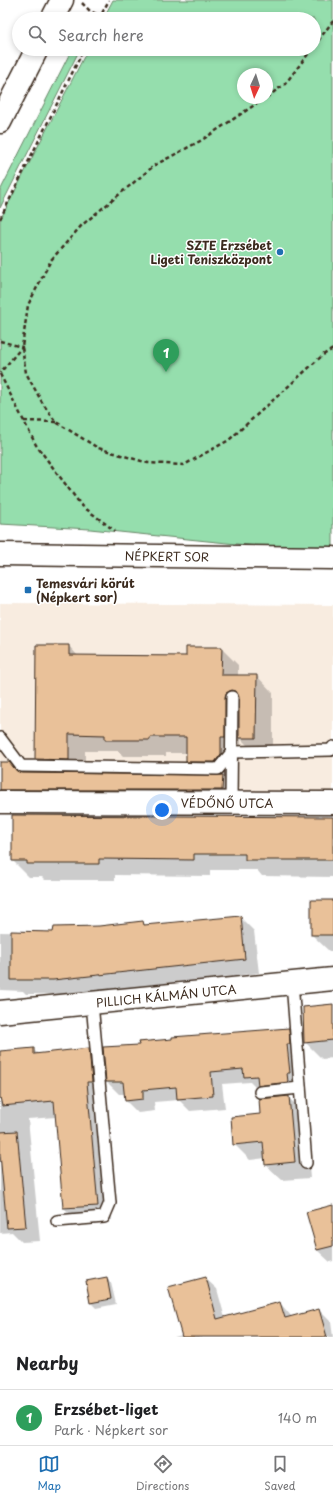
<!DOCTYPE html>
<html lang="en">
<head>
<meta charset="utf-8">
<style>
	:root { --surface:#fff; --page:#f2f2f2; --text:#202124; --muted:#757577; --line:#e0e0e0; --accent:#1f6fb2 }
	body { margin:0; font-family:"Playpen Sans",sans-serif; background:var(--page); color:var(--text) }
	.compass { position:absolute; left:237px; top:68px; width:36px; height:36px; border-radius:50%; background:var(--surface); box-shadow:0 2px 6px #0003; rotate:184deg }
	.you { position:absolute; left:162px; top:810px; width:14px; height:14px; margin:-10px; border:3px solid #fff; border-radius:50%; background:#1a73e8; box-shadow:0 0 0 6px #1a73e833 }
	.badge { display:grid; place-items:center; width:26px; height:26px; border-radius:50%; background:var(--accent); color:#fff; font-size:13px; font-weight:700 }
	.pin { position:absolute; translate:-50% -33px; filter:drop-shadow(0 1px 2px #0008) }
	.pin::after { content:''; position:absolute; top:21px; width:14px; height:12px; background:inherit; clip-path:polygon(0 0,100% 0,50% 100%) }
	.list { margin:0; padding:0; list-style:none }
	h2 { display:flex; justify-content:space-between; align-items:center; height:52px; margin:0; padding:0 16px; font-size:17px }
	h2 small { font-size:13px; font-weight:400; color:var(--muted) }
	.list li { display:grid; grid-template-columns:26px 1fr auto; gap:12px; align-items:center; box-sizing:border-box; height:56px; padding:0 16px; border-top:1px solid var(--line) }
	.list b { display:block; font-size:15px; white-space:nowrap }
	.list p { margin:0; font-size:13px; white-space:nowrap; color:var(--muted) }
	.list em { font-size:13px; font-style:normal; color:var(--muted) }
	.icon { flex:none; width:22px; height:22px; fill:none; stroke:currentColor; stroke-width:2; stroke-linecap:round; stroke-linejoin:round }
	.map { position:relative; flex:none; width:333px; height:1337px; overflow:hidden }
	.search { position:absolute; background:var(--surface); box-shadow:0 2px 6px #0003; left:12px; right:12px; top:12px; height:44px; display:flex; align-items:center; gap:10px; box-sizing:border-box; padding:0 14px; border-radius:22px; color:var(--muted); font-size:15px }
	.sheet { height:108px; background:var(--surface) }
	nav { display:flex; justify-content:space-around; align-items:center; box-sizing:border-box; height:56px; border-top:1px solid var(--line); background:var(--surface); font-size:11px; color:var(--muted) }
	nav a { display:grid; justify-items:center; gap:2px }
	nav .on { color:var(--accent) }
	.map>svg:first-child { display:block }
	.built { fill:#f8ece0 }
	.green { fill:#95dead; stroke:#688466; fill-rule:evenodd }
	.shadow { fill:#0003; fill-rule:evenodd }
	.building { fill:#e9c199; stroke:#3b2a1e }
	.lines { fill:none; stroke-linecap:round; stroke-linejoin:round }
	.service-casing { stroke:#3b2a1e; stroke-width:14 }
	.minor-casing { stroke:#3b2a1e; stroke-width:25 }
	.tertiary-casing { stroke:#3b2a1e; stroke-width:25 }
	.primary-casing { stroke:#3b2a1e; stroke-width:25 }
	.path { stroke:#3b2a1e; stroke-width:2.5; stroke-dasharray:4 3; stroke-linecap:butt }
	.service { stroke:#fff; stroke-width:11 }
	.minor { stroke:#fff; stroke-width:22 }
	.tertiary { stroke:#fff; stroke-width:22 }
	.primary { stroke:#fff; stroke-width:22 }
	.poi-dot { fill:#1f6fb2; stroke:#fff; stroke-width:1.5 }
	.labels { text-anchor:middle; dominant-baseline:central; stroke-width:3; stroke-linejoin:round; paint-order:stroke }
	.poi-label { font-size:12px; font-weight:bold; fill:#3b2a1e; stroke:#fff; text-anchor:end }
	.street-label { font-size:12px; fill:#3b2a1e; stroke:#fff }
</style>
</head>
<body>
<div class="map">
<svg width="333" height="1337" viewBox="0 0 333 1337">
	<rect width="100%" height="100%" fill="#fff"/>
	<filter id="ink" filterUnits="userSpaceOnUse"><feTurbulence type="fractalNoise" baseFrequency=".025" numOctaves="2"/><feDisplacementMap in="SourceGraphic" scale="8" xChannelSelector="R" yChannelSelector="G"/><feConvolveMatrix kernelMatrix="1 2 1 2 8 2 1 2 1" color-interpolation-filters="sRGB"/></filter>
	<g filter="url(#ink)">
		<path class="built" d="M0,603L333,605V792L0,790Z"/>
		<g class="green">
			<path d="M113,0H333V548L266,547L90,529L0,524V220L88,49H314V19H103ZM243,74H267V98H243Z"/>
			<path d="M72,49H80L0,208V191Z"/>
		</g>
		<g class="shadow">
			<path d="M69,646L78,656L187,657L221,648L238,665V676H257L273,693V754H256L241,739V754H238V771L232,778H225L234,788V802L0,801V763L19,773L51,774L36,759ZM85,751H118L123,756H166V753H187V761L201,776L85,775Z"/>
			<path d="M333,818V877L262,876L257,870H210V876L115,875V880H45L42,877H29L13,861Z"/>
			<path d="M333,901V951H329L312,935Z"/>
			<path d="M240,917L254,931L259,973L68,994H26L23,991L0,990V932L54,933L143,922L146,926Z"/>
			<path d="M333,1005V1058L322,1059L305,1042Z"/>
			<path d="M288,1029L300,1042L299,1094L287,1096L304,1113L310,1178L282,1180L266,1165V1158L250,1160L234,1144L262,1114L272,1099L262,1089H257L250,1082L222,1084L225,1108L190,1111L179,1100L154,1102L155,1111L138,1113L126,1101L125,1094H119L107,1082L140,1045Z"/>
			<path d="M33,1049L39,1055L89,1050L103,1064L106,1096H101L112,1220L78,1222L64,1208L56,1117L28,1119L40,1241L22,1242L12,1232L0,1233V1052Z"/>
			<path d="M333,1205V1261L330,1262L317,1250Z"/>
			<path d="M106,1278L111,1283L116,1304L96,1308L91,1303L87,1282Z"/>
			<path d="M205,1278L217,1289L225,1318L280,1303L292,1317L319,1310L331,1322L333,1337H174L182,1335Z"/>
		</g>
		<g class="building">
			<path d="M36,645H69V655L186,656V647H222L221,675H257L256,738H239V697L236,691L232,690L226,693L225,697V737H221V754L215,762H186V737H150V740H105V735L69,734V760L35,759Z"/>
			<path d="M0,762H9L16,770L21,773L223,775L222,790H0Z"/>
			<path d="M12,815L333,817V860H245V854H194V860L99,859V864H27V861H12Z"/>
			<rect x="311" y="900" width="22" height="35"/>
			<path d="M241,916L245,959L53,980H11V931L53,932L54,927L99,926L143,921L144,925Z"/>
			<path d="M333,1004V1040L304,1043L303,1007Z"/>
			<path d="M289,1028L290,1044H287L290,1073H287L288,1082L258,1086L257,1076L244,1077L243,1069L211,1072L213,1096L177,1099L176,1087L143,1090V1099L125,1101L123,1082H106L103,1047L139,1045L138,1042L172,1039V1037Z"/>
			<path d="M34,1048V1054L89,1048L92,1082H87L98,1206L63,1208L54,1101L2,1106L0,1097V1051Z"/>
			<path d="M289,1096L295,1162L265,1165L263,1142L233,1145L231,1117L260,1114L259,1099Z"/>
			<path d="M17,1131L26,1227L7,1228L0,1154V1132Z"/>
			<path d="M333,1205V1246L317,1250L306,1212Z"/>
			<path d="M107,1277L111,1299L90,1303L86,1281Z"/>
			<path d="M206,1277L217,1319L280,1302L285,1318L319,1309L327,1337H182L168,1287Z"/>
		</g>
		<g class="lines">
			<g class="service-casing">
				<g id="service">
					<path d="M0,738L21,766L218,769L232,752L331,750L333,747"/>
					<path d="M231,803L232,697"/>
					<path d="M292,982L306,1163"/>
					<path d="M260,1092L300,1088"/>
					<path d="M57,1221L104,1217L110,1203L92,1003"/>
				</g>
			</g>
			<g class="minor-casing">
				<g id="minor">
					<path id="s1" d="M0,802L333,803"/>
					<path id="s2" d="M0,1012L333,979"/>
				</g>
			</g>
			<g class="tertiary-casing">
				<g id="tertiary">
					<path id="s3" d="M0,554L333,558"/>
				</g>
			</g>
			<g class="primary-casing">
				<g id="primary">
					<path d="M52,19L62,0"/>
					<path d="M0,122L37,49"/>
				</g>
			</g>
			<g class="path">
				<path d="M82,3L90,11L101,16"/>
				<path d="M99,19L109,0"/>
				<path d="M314,46L333,21"/>
				<path d="M267,97L285,84L312,49"/>
				<path d="M265,98L202,140L155,165L82,225L51,260L28,305L22,347L26,373L43,404L56,422L98,448L148,463L184,465L229,440L323,355L333,349"/>
				<path d="M0,219L84,49"/>
				<path d="M0,341L22,347L0,373"/>
				<path d="M0,374L36,445L81,505L115,531"/>
				<path d="M24,421L56,422"/>
			</g>
			<use href="#service" class="service"/>
			<use href="#minor" class="minor"/>
			<use href="#tertiary" class="tertiary"/>
			<use href="#primary" class="primary"/>
		</g>
	</g>
	<g class="poi-dot">
		<circle cx="280" cy="252" r="4"/>
		<rect x="24" y="586" width="8" height="8" rx="2"/>
	</g>
	<g class="labels">
		<g class="poi-label">
			<text x="272" y="245">SZTE Erzsébet<tspan x="272" dy="14">Ligeti Teniszközpont</tspan></text>
			<text x="36" y="583" text-anchor="start">Temesvári körút<tspan x="36" dy="14">(Népkert sor)</tspan></text>
		</g>
		<g class="street-label">
			<text stroke="none"><textPath href="#s3" startOffset="167">NÉPKERT SOR</textPath></text>
			<text stroke="none"><textPath href="#s1" startOffset="227">VÉDŐNŐ UTCA</textPath></text>
			<text stroke="none"><textPath href="#s2" startOffset="167">PILLICH KÁLMÁN UTCA</textPath></text>
		</g>
	</g>
</svg>
<svg class="compass" viewBox="-18 -18 36 36"><path d="M0-13l5 13h-10z" fill="#e53935"/><path d="M0 13l5-13h-10z" fill="#757577"/></svg>
<div class="you"></div>
<div class="pin badge" style="left:166px;top:372px;background:#2e9e5b">1</div>
<div class="search"><svg class="icon" aria-label="search" viewBox="0 0 24 24"><circle cx="10" cy="10" r="6"/><path d="M15 15l6 6"/></svg>Search here</div>
</div>
<section class="sheet">
<h2>Nearby<small></small></h2>
<ul class="list">
<li><span class="badge" style="background:#2e9e5b">1</span><div><b>Erzsébet-liget</b><p>Park · Népkert sor</p></div><em>140 m</em></li>
</ul>
</section>
<nav>
<a class="on"><svg class="icon" aria-label="map" viewBox="0 0 24 24"><path d="M3 6l6-2 6 2 6-2v14l-6 2-6-2-6 2zM9 4v14M15 6v14"/></svg>Map</a>
<a><svg class="icon" aria-label="directions" viewBox="0 0 24 24"><path d="M12 3l9 9-9 9-9-9zM9 14v-3h6M13 9l2 2-2 2"/></svg>Directions</a>
<a><svg class="icon" aria-label="saved" viewBox="0 0 24 24"><path d="M7 4h10v16l-5-4-5 4z"/></svg>Saved</a>
</nav>
</body>
</html>
